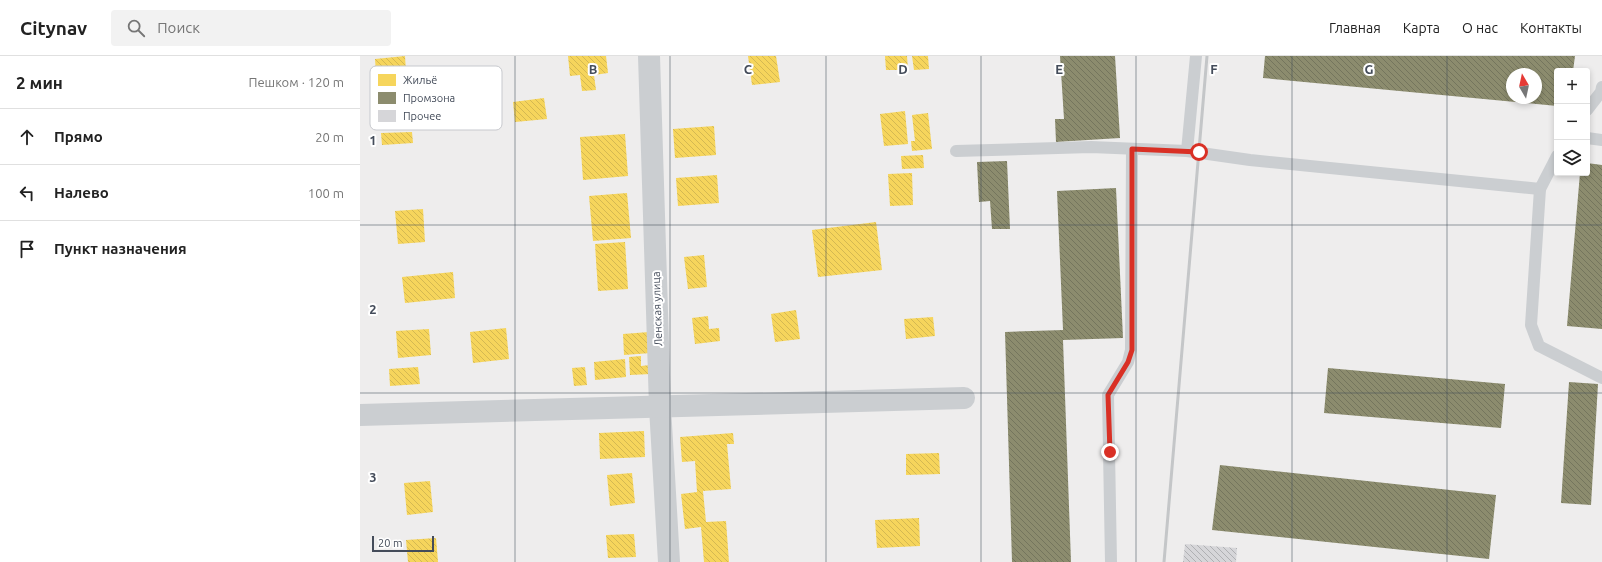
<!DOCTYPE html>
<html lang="ru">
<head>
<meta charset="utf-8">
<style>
	:root { --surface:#fff; --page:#f2f2f2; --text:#222; --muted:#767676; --line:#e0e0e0 }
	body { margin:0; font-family:Ubuntu,sans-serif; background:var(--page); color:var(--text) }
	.controls { position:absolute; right:12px; top:12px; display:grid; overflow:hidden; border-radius:4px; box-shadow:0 2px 6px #0003 }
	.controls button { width:36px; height:36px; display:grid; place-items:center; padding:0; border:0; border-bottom:1px solid var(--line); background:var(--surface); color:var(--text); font:20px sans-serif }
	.compass { position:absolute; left:1146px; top:12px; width:36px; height:36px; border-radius:50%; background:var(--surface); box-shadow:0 2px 6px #0003; rotate:351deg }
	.scale { position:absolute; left:12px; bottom:10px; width:62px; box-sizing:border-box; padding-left:4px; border:2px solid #444c5a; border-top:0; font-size:11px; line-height:14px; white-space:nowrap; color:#444c5a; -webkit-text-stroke:3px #fff; paint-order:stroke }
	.stop { position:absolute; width:12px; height:12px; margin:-9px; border:3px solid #d93025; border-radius:50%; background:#fff }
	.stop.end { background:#d93025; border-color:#fff; box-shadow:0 1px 4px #0008 }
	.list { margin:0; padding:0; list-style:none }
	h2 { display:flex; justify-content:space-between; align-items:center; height:52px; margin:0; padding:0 16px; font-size:17px }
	h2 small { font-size:13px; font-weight:400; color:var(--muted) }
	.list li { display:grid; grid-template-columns:26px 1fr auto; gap:12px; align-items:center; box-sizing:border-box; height:56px; padding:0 16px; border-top:1px solid var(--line) }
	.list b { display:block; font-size:15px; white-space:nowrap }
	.list em { font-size:13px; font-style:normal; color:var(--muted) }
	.icon { flex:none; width:22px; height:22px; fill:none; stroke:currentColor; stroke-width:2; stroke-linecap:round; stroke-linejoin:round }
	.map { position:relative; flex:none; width:1242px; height:506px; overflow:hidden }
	header { display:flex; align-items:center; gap:24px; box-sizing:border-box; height:56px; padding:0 20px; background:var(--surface); border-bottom:1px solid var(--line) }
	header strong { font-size:19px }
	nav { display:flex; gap:22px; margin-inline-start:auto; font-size:14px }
	.search { width:280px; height:36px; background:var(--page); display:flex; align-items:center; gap:10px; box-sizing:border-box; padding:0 14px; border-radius:4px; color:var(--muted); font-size:15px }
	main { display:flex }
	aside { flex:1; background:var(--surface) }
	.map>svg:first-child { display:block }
	.homes { fill:url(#homes-back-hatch) }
	.industry { fill:url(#industry-back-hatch); fill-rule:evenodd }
	.building { fill:url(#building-back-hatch) }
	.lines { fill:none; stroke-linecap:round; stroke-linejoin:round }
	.lane { stroke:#cbced1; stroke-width:12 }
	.street { stroke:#cbced1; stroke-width:22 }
	.rail { stroke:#c4c6c8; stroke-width:3 }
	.route { stroke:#d93025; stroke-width:5 }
	.grid { fill:none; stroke:#444c5a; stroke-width:1; stroke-opacity:0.55 }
	.labels { text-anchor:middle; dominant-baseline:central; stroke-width:4; stroke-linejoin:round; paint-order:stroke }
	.street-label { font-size:11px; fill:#444c5a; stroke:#fff }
	.key { fill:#fff; stroke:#c7c9ce; stroke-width:1 }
	.key-label { font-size:11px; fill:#444c5a }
	.grid-label { font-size:13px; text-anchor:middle; font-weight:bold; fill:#444c5a; stroke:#fff; stroke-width:4; stroke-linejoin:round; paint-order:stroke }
</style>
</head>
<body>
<header>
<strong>Citynav</strong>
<div class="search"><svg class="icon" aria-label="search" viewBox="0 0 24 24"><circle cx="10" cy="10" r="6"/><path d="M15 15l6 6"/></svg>Поиск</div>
<nav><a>Главная</a><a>Карта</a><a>О нас</a><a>Контакты</a></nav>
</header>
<main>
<aside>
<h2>2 мин<small>Пешком · 120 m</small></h2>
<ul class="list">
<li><svg class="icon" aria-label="ahead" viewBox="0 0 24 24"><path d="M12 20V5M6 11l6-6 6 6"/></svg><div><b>Прямо</b></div><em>20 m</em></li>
<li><svg class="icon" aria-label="left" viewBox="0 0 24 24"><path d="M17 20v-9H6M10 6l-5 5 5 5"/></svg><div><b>Налево</b></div><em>100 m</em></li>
<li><svg class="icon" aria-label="arrive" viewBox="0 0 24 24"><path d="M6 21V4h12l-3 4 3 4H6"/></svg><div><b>Пункт назначения</b></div></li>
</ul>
</aside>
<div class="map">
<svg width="1242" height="506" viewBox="0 0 1242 506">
	<defs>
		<pattern id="homes-back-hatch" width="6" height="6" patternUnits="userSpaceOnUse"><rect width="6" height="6" fill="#f6d55c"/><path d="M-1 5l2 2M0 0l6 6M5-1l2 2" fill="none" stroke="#d4b852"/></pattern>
		<pattern id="industry-back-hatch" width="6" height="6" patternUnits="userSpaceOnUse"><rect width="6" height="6" fill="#8c8c6e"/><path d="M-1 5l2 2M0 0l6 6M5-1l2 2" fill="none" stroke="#74755d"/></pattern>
		<pattern id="building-back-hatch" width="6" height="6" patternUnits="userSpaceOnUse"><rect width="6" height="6" fill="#d6d6d9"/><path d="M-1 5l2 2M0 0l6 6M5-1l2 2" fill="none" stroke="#afb0b3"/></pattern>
	</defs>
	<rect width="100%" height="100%" fill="#eeeded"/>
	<g class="homes">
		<path d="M45,0L46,15L16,17L15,3Z"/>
		<path d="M208,0H246L248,17L234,19L236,34L222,35L220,19L210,20Z"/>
		<path d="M388,0H416L420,26L392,29Z"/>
		<path d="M525,0H547L548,14H526Z"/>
		<path d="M552,0H568L569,13L554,14Z"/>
		<path d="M184,42L187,63L155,66L153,46Z"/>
		<path d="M545,55L548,88L524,90L520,58Z"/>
		<path d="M568,57L572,93L552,95L551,85H555L552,59Z"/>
		<path d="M354,70L356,99L315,102L313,73Z"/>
		<path d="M52,76L53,87L22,89L21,77Z"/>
		<path d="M265,78L268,120L223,124L220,81Z"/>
		<path d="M563,99L564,112L542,113L541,100Z"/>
		<path d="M552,117L553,149L530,150L528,118Z"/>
		<path d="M357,119L359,147L318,150L316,122Z"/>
		<path d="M267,137L271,182L233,185L229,140Z"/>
		<path d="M63,153L65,186L38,188L35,155Z"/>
		<path d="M516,166L522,214L458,221L452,174Z"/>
		<path d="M265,186L268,233L238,235L235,188Z"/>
		<path d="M344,199L347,231L328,233L324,201Z"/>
		<path d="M93,216L95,242L45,247L42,221Z"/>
		<path d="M436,254L440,283L415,286L411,258Z"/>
		<path d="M348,260L349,273L359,272L360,285L335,288L332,262Z"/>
		<path d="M573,261L575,280L546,283L544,263Z"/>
		<path d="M146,272L149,303L113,307L110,276Z"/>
		<path d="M69,273L71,299L38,302L36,275Z"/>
		<path d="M289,276L291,297L264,299L263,278Z"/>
		<path d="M281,300V310L290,309L291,318L270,319L269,301Z"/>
		<path d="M265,303L266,321L235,324L234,306Z"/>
		<path d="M58,311L60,328L30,330L29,313Z"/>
		<path d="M225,311L227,329L214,330L212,312Z"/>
		<path d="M284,375L285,401L240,403L239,377Z"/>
		<path d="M373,377L374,388H367L371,433L343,435L346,466L366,465L369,506H344L341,471L325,473L321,438L337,436L335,405L322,406L320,381Z"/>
		<path d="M579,397L580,418L546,419V398Z"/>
		<path d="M272,417L275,447L250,450L247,419Z"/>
		<path d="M70,425L73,456L47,459L44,427Z"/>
		<path d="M559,462L560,490L517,492L515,464Z"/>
		<path d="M274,478L276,501L248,502L246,479Z"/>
		<path d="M76,482L78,506H48L46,484Z"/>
	</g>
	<g class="industry">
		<path d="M700,0H755L760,82L696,86L695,63H704Z"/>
		<path d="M905,0H1215L1213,15H1197V50L903,22ZM1152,18H1176V42H1152Z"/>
		<path d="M647,105L650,173H632L630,145L619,146L617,106Z"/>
		<path d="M1227,107L1242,109V273L1207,270L1220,117H1227Z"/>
		<path d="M756,132L763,282L703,284L711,506H652L645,276L703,274L697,135Z"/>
		<path d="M968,312L1145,328L1141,372L964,357Z"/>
		<path d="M1209,326L1238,328L1231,449L1201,447Z"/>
		<path d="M860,409L1136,439L1129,503L852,474Z"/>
	</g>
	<path class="building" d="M825,488L877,492L876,506H823Z"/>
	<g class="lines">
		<g class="lane">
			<path d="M1227,54L1241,36L1242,31"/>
			<path d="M1227,82L1242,84"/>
			<path d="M596,95L731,91L827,95L890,104L1180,133L1197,100"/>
			<path d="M827,95L836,0"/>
			<path d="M1180,133L1171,269L1179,290L1242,322"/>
			<path d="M751,506L748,339L768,306L771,294L772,93"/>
		</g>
		<g class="street">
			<path d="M289,0L300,351L309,506"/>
			<path d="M0,359L604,342"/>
		</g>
		<path class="rail" d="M804,506L847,0"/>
	</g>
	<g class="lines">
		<path class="route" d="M750,396L748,339L768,306L772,294V93L839,96"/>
	</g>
	<path class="grid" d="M155,0V506M310,0V506M466,0V506M621,0V506M776,0V506M932,0V506M1087,0V506M0,169H1242M0,337H1242"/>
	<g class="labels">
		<g class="street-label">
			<text transform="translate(297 253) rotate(-92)">Ленская улица</text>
		</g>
	</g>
	<rect x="10" y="10" width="132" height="64" rx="6" class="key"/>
	<rect x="18" y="18" width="18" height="12" fill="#f6d55c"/>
	<rect x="18" y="36" width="18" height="12" fill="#8c8c6e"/>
	<rect x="18" y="54" width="18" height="12" fill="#d6d6d9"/>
	<g class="key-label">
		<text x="43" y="28">Жильё</text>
		<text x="43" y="46">Промзона</text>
		<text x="43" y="64">Прочее</text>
	</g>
	<g class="grid-label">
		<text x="233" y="18">B</text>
		<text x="388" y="18">C</text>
		<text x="543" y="18">D</text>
		<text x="699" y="18">E</text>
		<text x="854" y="18">F</text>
		<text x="1009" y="18">G</text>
		<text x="13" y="89">1</text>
		<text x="13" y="258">2</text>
		<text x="13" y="426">3</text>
	</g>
</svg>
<div class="controls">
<button>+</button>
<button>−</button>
<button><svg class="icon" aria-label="layers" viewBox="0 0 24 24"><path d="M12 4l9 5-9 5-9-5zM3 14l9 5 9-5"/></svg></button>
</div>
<svg class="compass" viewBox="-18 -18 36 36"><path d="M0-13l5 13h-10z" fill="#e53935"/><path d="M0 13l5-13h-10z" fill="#767676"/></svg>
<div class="scale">20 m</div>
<div class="stop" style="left:839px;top:96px"></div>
<div class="stop end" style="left:750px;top:396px"></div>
</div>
</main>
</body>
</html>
